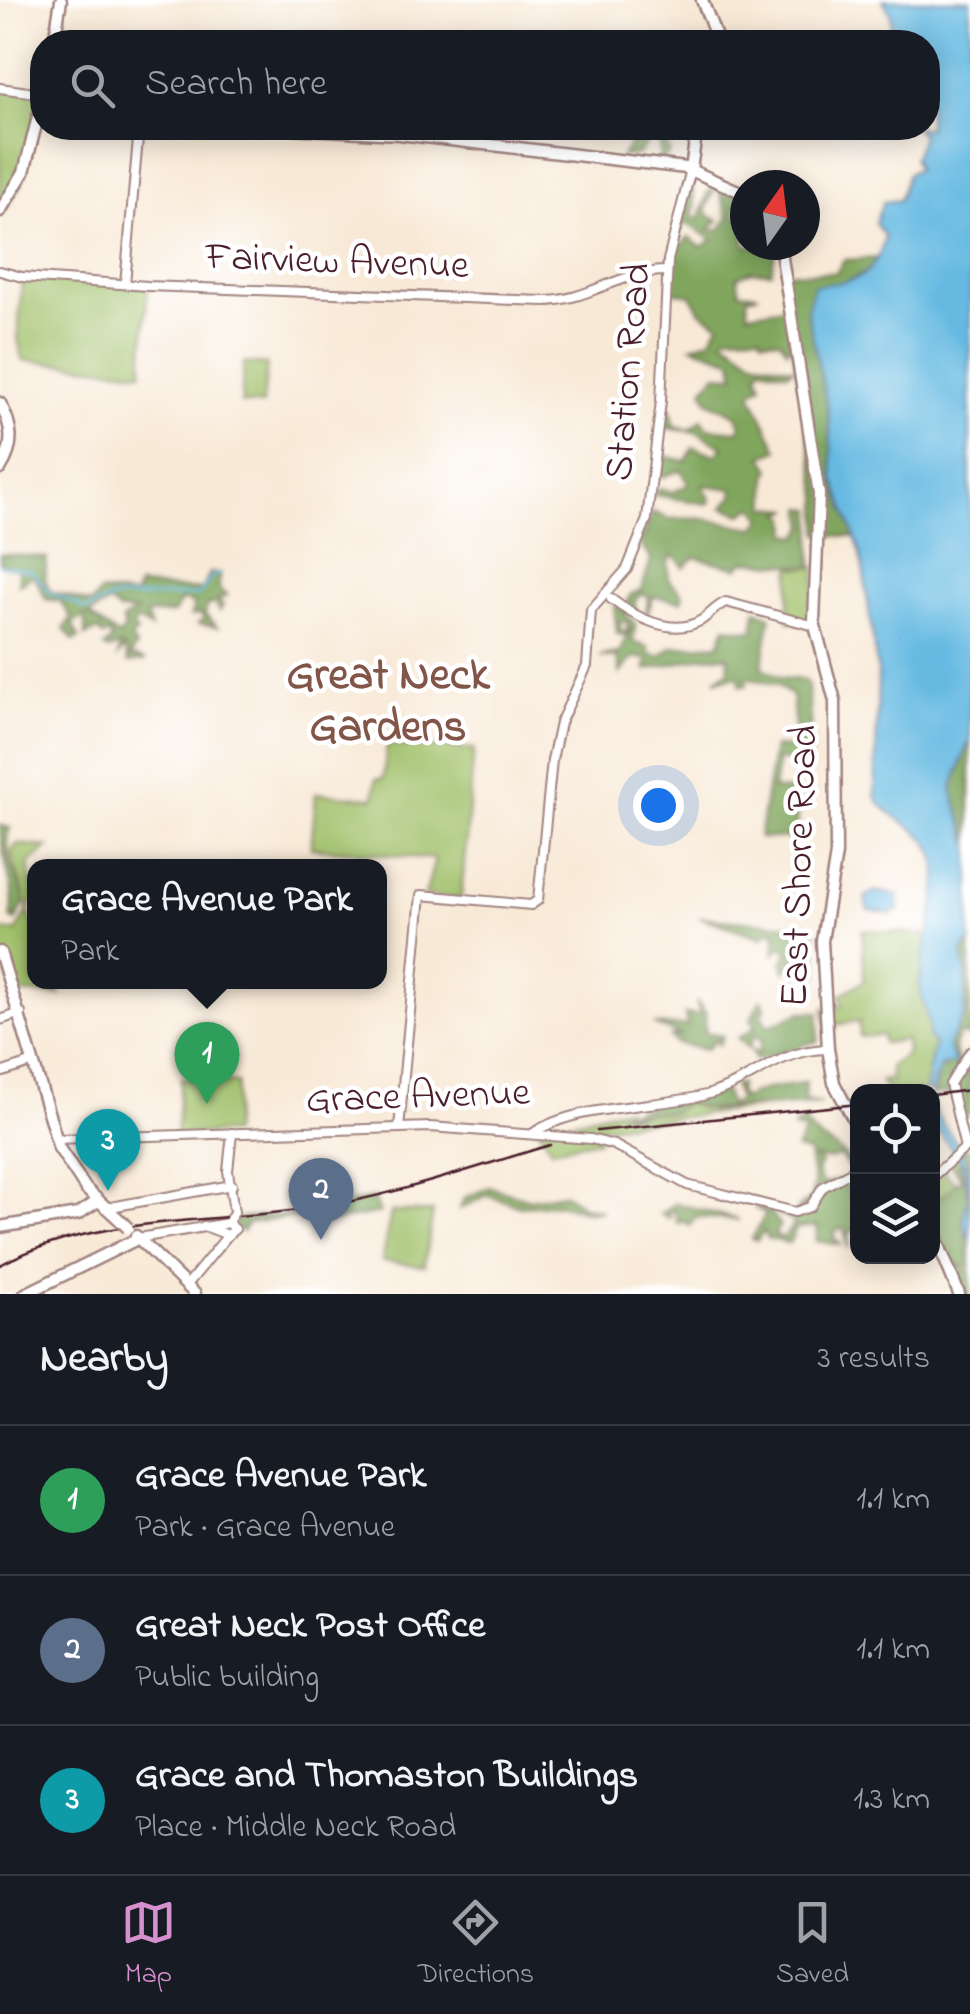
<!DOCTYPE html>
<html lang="en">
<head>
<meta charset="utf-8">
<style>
	:root { --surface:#171b24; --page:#242831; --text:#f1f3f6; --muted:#9ea1a6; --line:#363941; --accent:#d690ce }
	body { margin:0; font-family:"Indie Flower",sans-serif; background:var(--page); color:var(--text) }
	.controls { position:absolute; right:30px; bottom:30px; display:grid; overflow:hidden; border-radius:20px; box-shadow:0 5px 25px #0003 }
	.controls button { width:90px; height:90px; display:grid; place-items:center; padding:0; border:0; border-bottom:2px solid var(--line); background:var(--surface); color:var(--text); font:50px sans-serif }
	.compass { position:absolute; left:730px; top:170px; width:90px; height:90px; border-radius:50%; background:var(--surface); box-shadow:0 5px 25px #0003; rotate:14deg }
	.you { position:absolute; left:658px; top:805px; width:35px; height:35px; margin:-25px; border:8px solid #fff; border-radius:50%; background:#1a73e8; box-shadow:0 0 0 15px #1a73e833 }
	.badge { display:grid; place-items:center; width:65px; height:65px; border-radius:50%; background:var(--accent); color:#fff; font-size:32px; font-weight:700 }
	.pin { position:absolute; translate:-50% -82px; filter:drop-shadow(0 2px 5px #0008) }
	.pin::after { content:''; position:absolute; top:52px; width:35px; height:30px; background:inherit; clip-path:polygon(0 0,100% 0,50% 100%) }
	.popup { position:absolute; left:27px; top:859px; width:360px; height:130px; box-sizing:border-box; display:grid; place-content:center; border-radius:20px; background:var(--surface); filter:drop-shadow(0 2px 8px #0005); font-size:32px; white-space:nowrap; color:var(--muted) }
	.popup b { font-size:38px; color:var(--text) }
	.popup::after { content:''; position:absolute; left:50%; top:100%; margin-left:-20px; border:20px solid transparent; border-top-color:var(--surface) }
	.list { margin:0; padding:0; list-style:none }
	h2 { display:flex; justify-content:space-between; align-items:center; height:130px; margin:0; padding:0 40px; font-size:42px }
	h2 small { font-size:32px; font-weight:400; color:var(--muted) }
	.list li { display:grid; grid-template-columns:65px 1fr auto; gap:30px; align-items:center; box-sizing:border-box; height:150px; padding:0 40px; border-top:2px solid var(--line) }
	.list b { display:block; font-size:38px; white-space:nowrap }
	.list p { margin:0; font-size:32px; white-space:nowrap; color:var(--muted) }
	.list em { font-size:32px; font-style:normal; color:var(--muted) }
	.icon { flex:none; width:55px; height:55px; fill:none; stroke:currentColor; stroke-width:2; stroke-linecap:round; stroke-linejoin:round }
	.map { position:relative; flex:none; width:970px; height:1294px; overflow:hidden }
	.search { position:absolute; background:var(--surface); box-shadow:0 5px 25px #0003; left:30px; right:30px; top:30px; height:110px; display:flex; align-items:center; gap:25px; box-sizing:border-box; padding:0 35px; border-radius:40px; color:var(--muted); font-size:38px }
	.sheet { height:580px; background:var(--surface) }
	nav { display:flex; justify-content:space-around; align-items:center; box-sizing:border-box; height:140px; border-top:2px solid var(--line); background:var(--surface); font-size:28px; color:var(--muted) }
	nav a { display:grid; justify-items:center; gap:5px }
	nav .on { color:var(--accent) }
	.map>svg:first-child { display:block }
	.green { fill:#a0c069; stroke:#75704a; stroke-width:2.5 }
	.forest { fill:#80a65d; stroke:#656244; stroke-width:2.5; fill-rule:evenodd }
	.water { fill:#66bae2; stroke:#586c86; stroke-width:2.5 }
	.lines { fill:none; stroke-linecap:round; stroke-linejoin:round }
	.stream { stroke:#66bae2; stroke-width:2.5 }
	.minor-casing { stroke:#a18480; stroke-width:12 }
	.major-casing { stroke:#a18480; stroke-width:15 }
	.minor { stroke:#fff; stroke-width:8 }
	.major { stroke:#fff; stroke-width:10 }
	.rail { stroke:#4a1f2b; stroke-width:2.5 }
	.minor-bridge-casing { stroke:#a18480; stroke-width:12; stroke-linecap:butt }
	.major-bridge-casing { stroke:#a18480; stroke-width:15; stroke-linecap:butt }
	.minor-bridge { stroke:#fff; stroke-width:8 }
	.major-bridge { stroke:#fff; stroke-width:10 }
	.labels { text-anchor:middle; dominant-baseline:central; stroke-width:9; stroke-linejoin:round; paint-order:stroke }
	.street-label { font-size:40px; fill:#4a1f2b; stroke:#fff }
	.quarter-label { font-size:45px; font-weight:bold; fill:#825549; stroke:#fff }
</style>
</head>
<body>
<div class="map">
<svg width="970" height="1294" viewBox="0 0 970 1294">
	<rect width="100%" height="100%" fill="#fff"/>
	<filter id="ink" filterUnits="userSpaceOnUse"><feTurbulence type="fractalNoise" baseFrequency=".01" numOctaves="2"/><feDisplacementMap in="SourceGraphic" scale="20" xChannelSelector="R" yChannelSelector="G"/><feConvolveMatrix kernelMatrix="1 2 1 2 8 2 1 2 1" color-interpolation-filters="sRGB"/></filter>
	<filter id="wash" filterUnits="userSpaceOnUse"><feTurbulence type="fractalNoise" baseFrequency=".0048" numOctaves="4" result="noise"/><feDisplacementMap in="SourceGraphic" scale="40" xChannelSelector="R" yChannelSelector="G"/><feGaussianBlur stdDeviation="2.25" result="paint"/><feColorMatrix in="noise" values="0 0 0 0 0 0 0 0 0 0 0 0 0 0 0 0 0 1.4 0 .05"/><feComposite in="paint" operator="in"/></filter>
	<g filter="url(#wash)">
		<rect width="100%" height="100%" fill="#f8e9d6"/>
		<g class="green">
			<path d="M0,88L42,94L22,183L0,216Z"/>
			<path d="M22,277L148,286L142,372L22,360L18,338Z"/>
			<path d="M244,363L267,365L263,405L241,403Z"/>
			<path d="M816,567L815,626L788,621L791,568Z"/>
			<path d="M387,745L474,749L461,899L425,896L435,859L311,848L316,793L374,798L376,779H383Z"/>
			<path d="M17,844L49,847L29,864L34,898L28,911L34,928V982H42L41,985L50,982L60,995L14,993L0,952V931H17L28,911L11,851Z"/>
			<path d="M862,930L928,935L920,982L934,1045L925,1091H886L881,1081L891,1080L890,1066L907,1054L906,1040L883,1043L882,1035L860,1037L859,1021L826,1026L824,1008L843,1007L840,995L864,981Z"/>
			<path d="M181,1078L237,1083L232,1133L176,1135Z"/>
			<path d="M683,1100C710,1120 759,1105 791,1104L598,1127L599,1140L551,1149L539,1129L626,1108L628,1116L682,1107Z"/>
			<path d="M965,1148L970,1150V1294L933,1229L932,1177L941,1169L956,1183L961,1177L949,1163Z"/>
			<path d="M391,1212H433L424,1266L382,1261Z"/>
		</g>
		<g class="forest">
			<path d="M631,128H688L682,134L673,132V138L666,143L670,153L660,163L659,139L654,135L637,155L622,156L632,142H627Z"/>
			<path d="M692,180L695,207L691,213L699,220L708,192L714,190L706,209L710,217L719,220L709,229L719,230L729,218L719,189L704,180L745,197V205H735L738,219L745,221V245L776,248L771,272L751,271L737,277L740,292L759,294L747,297L748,313L785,307L783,272L836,273L844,260L876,258L871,271L841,283L807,310L828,409L834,479L855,537L819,534V496L786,310L791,343L787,350L780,340L762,339L760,334L727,335L724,339L755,360L793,368L788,373L762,367L758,373L762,385L751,393L778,450L763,456L771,469L767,476V507L792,509L782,513L788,517L789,534L799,536L806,526L803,508L813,509L812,567L744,561L738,568L695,557L684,567L673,555L668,562L669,579L683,595L682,601L653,597L646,617L648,598L642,593L634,602L637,612L623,613L636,624L633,642L648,647L649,654L660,657L671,647L719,644L726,627L753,631L756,610L771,616L762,667L782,678L806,680L808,686L812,753L800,763L778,760L773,789L799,792L796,838H759L774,747L790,748L795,730L792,696L777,685L746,677L747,685L741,686L738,676L715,680L729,670L728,656L702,657L646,670L647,659L634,657L620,673L617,658L600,656L620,653L631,627L625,636L628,621L619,622L623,635L617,634L614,607H626L630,595L642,589L651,559L640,544L653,512L670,519L699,518L754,528L763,518L754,507L742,514L723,507L733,497V489L703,485L711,501L707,504L654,495L660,488L673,492L689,484L681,470L662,477L660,443L665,456L686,461L693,447L716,455L723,447L697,432L665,428L662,409L671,411L675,426L690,430L702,419L707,428L737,431L741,426L737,415L708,401L703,389L716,374L735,375L733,360L692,346L711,339L719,324L701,312L691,295L670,291C671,261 667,256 689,237L701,247L713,240L684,222L676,242Z"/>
			<path d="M0,554L47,558L45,580L50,591L92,604L100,592L135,596L138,586L202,590L210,573L219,574V589L227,596L218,599L223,605L220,611L215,603L207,606L205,615L217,627L198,624L204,619L201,614L191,616L194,604L182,600L173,614H146L151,629L136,620L133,628L137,632L131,639L136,647L130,656L146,661L128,663L125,648L118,656L120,646L109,650L104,647L112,640L110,635L102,636L99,630L85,636V616L72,624L79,638L74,641L64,629L71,617L60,601L46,599L34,575L19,584V569L0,565ZM109,603L119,611L137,612L122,620L125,628L119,637L89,615Z"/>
			<path d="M970,739V845L952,789Z"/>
			<path d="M0,825L10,828C0,851 18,876 25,901L16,921L11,918C18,887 0,860 0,825Z"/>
			<path d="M699,917L790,925L798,932V944L802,947L815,931L819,975L810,979L812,969H806L795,978L800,963L797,956L785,971L782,963L789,952L780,947L774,954L776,932H766L763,938Z"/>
			<path d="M970,941V1037L959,1034L954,1047L959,1065L970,1052V1115L959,1113L950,1093L934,1095L938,1071L954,1061L948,1045L964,1015L966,975L962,954Z"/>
			<path d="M761,999L766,1009L761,1013L769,1026L801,1012H819L818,1041L755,1060L752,1051L759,1052L762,1040L752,1037L749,1049L738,1038L755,1028L751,1019Z"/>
			<path d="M696,1001L706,1013L705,1032L723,1036L719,1045L714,1041L706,1050L676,1043L670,1037L680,1035L654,1025L687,1026L685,1014L700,1015Z"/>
			<path d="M806,1082L805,1101L821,1104L708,1109L683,1102L674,1112L619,1114L723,1088L730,1106L738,1100L733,1084H740L738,1093L744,1099C760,1085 786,1089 806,1082Z"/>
			<path d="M803,1120C815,1142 840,1144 853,1166L849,1168L840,1156L830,1160L813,1157L821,1163L817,1172L822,1184L857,1176V1185L846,1190L857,1204V1231H850L848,1248L844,1229H837L834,1239L842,1245L816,1241L818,1226L797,1228L789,1243L767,1239L764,1231L757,1241L752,1239L766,1213L754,1208H767L780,1225L774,1235L784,1238L794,1223L779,1214L792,1216L811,1203L797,1209L810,1198L814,1186L809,1154L796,1149L805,1131L794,1128Z"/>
			<path d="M961,1161L968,1196L964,1216L970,1266L954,1264L970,1273V1294H963C949,1260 933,1230 932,1194L940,1198L963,1178L955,1166Z"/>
			<path d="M490,1187L530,1199L563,1193L585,1207L602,1210L589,1212L558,1204L520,1206L488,1195L460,1209L464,1198Z"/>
			<path d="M373,1198L380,1213L325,1223L323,1214L248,1223L242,1232L234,1225V1219L293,1214Z"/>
			<path d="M675,1203L739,1220L695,1217L690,1226L685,1221L678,1224L674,1210L669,1212L670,1218L660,1214Z"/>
		</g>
		<g class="water">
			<path d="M883,0H970V739L952,789L970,845V941L962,954L966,975L964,1015L948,1045L955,1064L942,1065C912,1114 957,1128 967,1163C970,1188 970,1217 970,1242L963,1220L968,1196L963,1164L933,1125L932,1092L925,1091L934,1045L928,1036C932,1017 920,1004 920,984C922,947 945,889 934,854C925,826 886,820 875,795L878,675L861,554L834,479L828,409L807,310L814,285C857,281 872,281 885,237L875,223L883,202L899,200L908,173L917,169L913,159L922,135L915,128H928V42H891V14Z"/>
			<path d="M875,891L898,895L899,910L891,914L868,910L865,897Z"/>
		</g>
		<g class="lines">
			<path class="stream" d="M0,565L32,571L48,591L87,610L115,598L199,595L213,575L222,573"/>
		</g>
	</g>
	<g filter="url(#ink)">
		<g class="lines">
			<g class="minor-casing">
				<g id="minor">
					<path d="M0,88L42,94"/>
					<path d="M0,271L22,277L148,286L544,301C588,301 619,271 667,271"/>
					<path d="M125,284L139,128"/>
					<path d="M611,599C633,616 671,637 700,621C710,615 716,606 726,602L815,626"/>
					<path d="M0,1020L21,1013"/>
					<path d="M0,1073L34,1062"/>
					<path d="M399,1128L421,895L531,905L538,900L552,760L560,723L587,666L591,610L627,569L647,519L661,401L668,260L691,169"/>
					<path d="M232,1133L228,1171L234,1212"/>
					<path d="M532,1134C574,1104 655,1108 706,1095C752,1082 776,1050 828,1049"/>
					<path d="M56,1139L430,1127L591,1139L614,1145L687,1185L795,1212L810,1207L823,1187L851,1172L858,1162"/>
					<path d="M965,1148L950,1084L970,1052"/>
					<path d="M932,1177L965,1148"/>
					<path d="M105,1208L232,1185"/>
					<path d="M139,1238L228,1223L235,1229L228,1235L204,1226"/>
					<path d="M187,1285L228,1235"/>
				</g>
			</g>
			<g class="major-casing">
				<g id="major">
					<path d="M702,0L718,42"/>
					<path d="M54,42L61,0"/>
					<path d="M288,128L399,134L686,168L745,194"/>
					<path d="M691,169L697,128"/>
					<path d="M0,211L24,172L42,101"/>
					<path d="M780,245L819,494L814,622L835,701L836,854L822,941L828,1049L834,1083L858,1128"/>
					<path d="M0,403C13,427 15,446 0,469"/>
					<path d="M0,952L59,1148L86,1189L122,1222"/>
					<path d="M0,1227L78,1214L98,1201"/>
					<path d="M932,1228L959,1294"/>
					<path d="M136,1236L195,1294"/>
					<path d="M25,1294L139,1238"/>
				</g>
			</g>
			<use href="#minor" class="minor"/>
			<use href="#major" class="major"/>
			<g class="rail">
				<path d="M932,1095L970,1090"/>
				<path d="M597,1131L858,1104"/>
				<path d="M0,1265C97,1214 208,1224 314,1208C395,1196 472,1168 550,1145"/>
			</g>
			<g class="minor-bridge-casing">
				<path id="minor-bridge" d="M230,1219L234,1212"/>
			</g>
			<g class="major-bridge-casing">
				<path id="major-bridge" d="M122,1222L128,1228"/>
			</g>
			<use href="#minor-bridge" class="minor-bridge"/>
			<use href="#major-bridge" class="major-bridge"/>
		</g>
	</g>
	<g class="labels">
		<g class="street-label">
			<text transform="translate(337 263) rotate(2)">Fairview Avenue</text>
			<text transform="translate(630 372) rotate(-85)">Station Road</text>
			<text transform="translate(801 866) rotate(-88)">East Shore Road</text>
			<text transform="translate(418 1098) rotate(-2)">Grace Avenue</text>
		</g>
		<g class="quarter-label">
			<text x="388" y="677">Great Neck<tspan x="388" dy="52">Gardens</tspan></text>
		</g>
	</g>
</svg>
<div class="controls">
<button><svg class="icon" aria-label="locate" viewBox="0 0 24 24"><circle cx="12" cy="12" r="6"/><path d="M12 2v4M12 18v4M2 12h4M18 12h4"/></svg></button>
<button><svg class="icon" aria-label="layers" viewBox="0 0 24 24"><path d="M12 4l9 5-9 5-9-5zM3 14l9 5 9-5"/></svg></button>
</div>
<svg class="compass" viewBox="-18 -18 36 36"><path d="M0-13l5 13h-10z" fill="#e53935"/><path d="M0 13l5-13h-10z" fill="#9ea1a6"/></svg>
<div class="you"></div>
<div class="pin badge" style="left:207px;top:1104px;background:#2e9e5b">1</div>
<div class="popup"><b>Grace Avenue Park</b>Park</div>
<div class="pin badge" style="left:321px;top:1240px;background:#5c6f8a">2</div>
<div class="pin badge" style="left:108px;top:1191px;background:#0f9aa8">3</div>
<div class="search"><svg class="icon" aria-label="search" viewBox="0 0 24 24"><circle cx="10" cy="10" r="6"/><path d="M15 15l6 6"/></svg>Search here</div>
</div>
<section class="sheet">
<h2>Nearby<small>3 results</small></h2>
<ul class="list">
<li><span class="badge" style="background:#2e9e5b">1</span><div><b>Grace Avenue Park</b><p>Park · Grace Avenue</p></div><em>1.1 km</em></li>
<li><span class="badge" style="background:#5c6f8a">2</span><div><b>Great Neck Post Office</b><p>Public building</p></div><em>1.1 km</em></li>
<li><span class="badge" style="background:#0f9aa8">3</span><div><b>Grace and Thomaston Buildings</b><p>Place · Middle Neck Road</p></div><em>1.3 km</em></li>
</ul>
</section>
<nav>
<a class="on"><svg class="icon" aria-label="map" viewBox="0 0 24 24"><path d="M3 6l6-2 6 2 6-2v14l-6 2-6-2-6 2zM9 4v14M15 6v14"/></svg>Map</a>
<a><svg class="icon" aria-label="directions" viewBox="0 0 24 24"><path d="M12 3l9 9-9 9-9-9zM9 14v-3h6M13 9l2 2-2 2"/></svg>Directions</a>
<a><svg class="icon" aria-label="saved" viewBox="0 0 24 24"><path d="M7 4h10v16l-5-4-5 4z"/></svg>Saved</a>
</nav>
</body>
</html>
